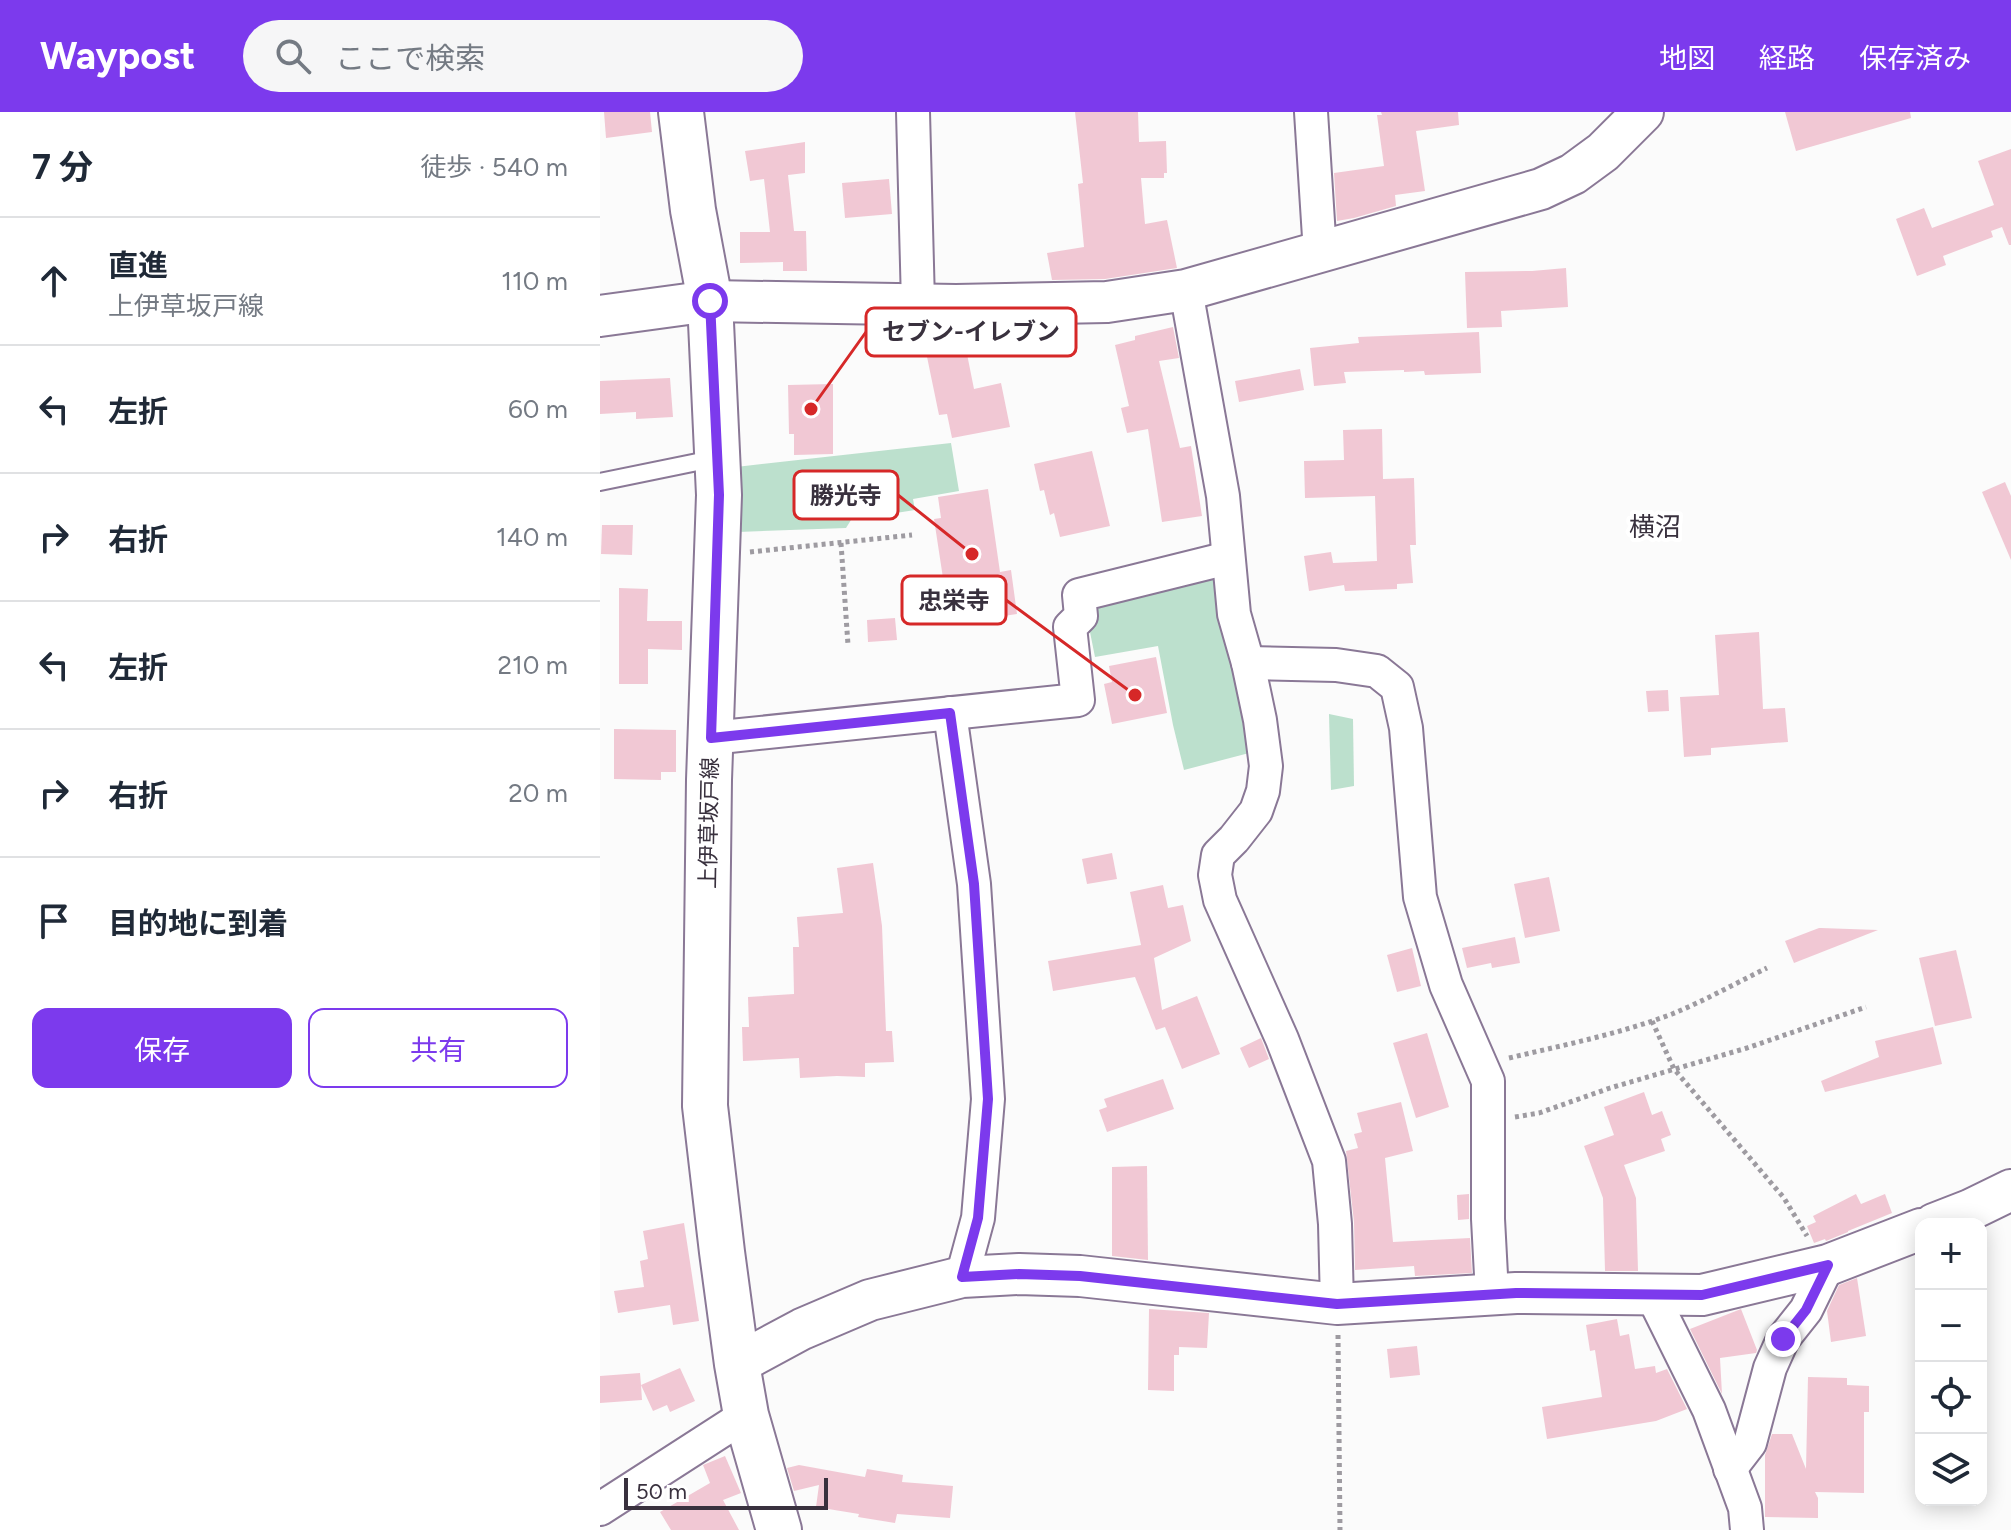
<!DOCTYPE html>
<html lang="ja">
<head>
<meta charset="utf-8">
<style>
	:root { --surface:#fff; --page:#f6f6f7; --text:#1f2937; --muted:#747a83; --line:#e0e1e3; --accent:#7c3aed }
	body { margin:0; font-family:Figtree,"Noto Sans JP",sans-serif; background:var(--page); color:var(--text) }
	.controls { position:absolute; right:24px; bottom:24px; display:grid; overflow:hidden; border-radius:16px; box-shadow:0 4px 20px #0003 }
	.controls button { width:72px; height:72px; display:grid; place-items:center; padding:0; border:0; border-bottom:2px solid var(--line); background:var(--surface); color:var(--text); font:40px sans-serif }
	.scale { position:absolute; left:24px; bottom:20px; width:204px; box-sizing:border-box; padding-left:8px; border:4px solid #39313e; border-top:0; font-size:22px; line-height:28px; white-space:nowrap; color:#39313e; -webkit-text-stroke:6px #fff; paint-order:stroke }
	.stop { position:absolute; width:24px; height:24px; margin:-18px; border:6px solid #7c3aed; border-radius:50%; background:#fff }
	.stop.end { background:#7c3aed; border-color:#fff; box-shadow:0 2px 8px #0008 }
	.list { margin:0; padding:0; list-style:none }
	h2 { display:flex; justify-content:space-between; align-items:center; height:104px; margin:0; padding:0 32px; font-size:34px }
	h2 small { font-size:26px; font-weight:400; color:var(--muted) }
	.list li { display:grid; grid-template-columns:52px 1fr auto; gap:24px; align-items:center; box-sizing:border-box; height:128px; padding:0 32px; border-top:2px solid var(--line) }
	.list b { display:block; font-size:30px; white-space:nowrap }
	.list p { margin:0; font-size:26px; white-space:nowrap; color:var(--muted) }
	.list em { font-size:26px; font-style:normal; color:var(--muted) }
	.actions { display:flex; gap:16px; padding:24px 32px }
	.actions a { flex:1; padding:18px 0; border:2px solid var(--accent); border-radius:16px; text-align:center; font-size:28px; color:var(--accent) }
	.actions .main { background:var(--accent); color:#fff }
	.icon { flex:none; width:44px; height:44px; fill:none; stroke:currentColor; stroke-width:2; stroke-linecap:round; stroke-linejoin:round }
	.map { position:relative; flex:none; width:1411px; height:1418px; overflow:hidden }
	header { display:flex; align-items:center; gap:48px; box-sizing:border-box; height:112px; padding:0 40px; background:var(--accent); color:#fff }
	header strong { font-size:38px }
	nav { display:flex; gap:44px; margin-inline-start:auto; font-size:28px }
	.search { width:560px; height:72px; background:var(--page); display:flex; align-items:center; gap:20px; box-sizing:border-box; padding:0 28px; border-radius:44px; color:var(--muted); font-size:30px }
	main { display:flex }
	aside { flex:1; background:var(--surface) }
	.map>svg:first-child { display:block }
	.green { fill:#bce0cd }
	.building { fill:#f1c8d4 }
	.lines { fill:none; stroke-linecap:round; stroke-linejoin:round }
	.service-casing { stroke:#8a7896; stroke-width:20 }
	.minor-casing { stroke:#8a7896; stroke-width:36 }
	.tertiary-casing { stroke:#8a7896; stroke-width:44 }
	.secondary-casing { stroke:#8a7896; stroke-width:48 }
	.path { stroke:#9e9ba1; stroke-width:5; stroke-dasharray:4 4; stroke-linecap:butt }
	.service { stroke:#fff; stroke-width:16 }
	.minor { stroke:#fff; stroke-width:32 }
	.tertiary { stroke:#fff; stroke-width:40 }
	.secondary { stroke:#fff; stroke-width:44 }
	.route { stroke:#7c3aed; stroke-width:10 }
	.labels { text-anchor:middle; dominant-baseline:central; stroke-width:8; stroke-linejoin:round; paint-order:stroke }
	.street-label { font-size:22px; fill:#39313e; stroke:#fff }
	.quarter-label { font-size:26px; fill:#39313e; stroke:#fff }
	.leader { fill:none; stroke:#d62828; stroke-width:3 }
	.callout-dot { fill:#d62828; stroke:#fff; stroke-width:3 }
	.callout { fill:#fff; stroke:#d62828; stroke-width:3 }
	.callout-label { font-size:24px; text-anchor:middle; font-weight:bold; fill:#39313e }
</style>
</head>
<body>
<header>
<strong>Waypost</strong>
<div class="search"><svg class="icon" aria-label="search" viewBox="0 0 24 24"><circle cx="10" cy="10" r="6"/><path d="M15 15l6 6"/></svg>ここで検索</div>
<nav><a>地図</a><a>経路</a><a>保存済み</a></nav>
</header>
<main>
<aside>
<h2>7 分<small>徒歩 · 540 m</small></h2>
<ul class="list">
<li><svg class="icon" aria-label="ahead" viewBox="0 0 24 24"><path d="M12 20V5M6 11l6-6 6 6"/></svg><div><b>直進</b><p>上伊草坂戸線</p></div><em>110 m</em></li>
<li><svg class="icon" aria-label="left" viewBox="0 0 24 24"><path d="M17 20v-9H6M10 6l-5 5 5 5"/></svg><div><b>左折</b></div><em>60 m</em></li>
<li><svg class="icon" aria-label="right" viewBox="0 0 24 24"><path d="M7 20v-9h11M14 6l5 5-5 5"/></svg><div><b>右折</b></div><em>140 m</em></li>
<li><svg class="icon" aria-label="left" viewBox="0 0 24 24"><path d="M17 20v-9H6M10 6l-5 5 5 5"/></svg><div><b>左折</b></div><em>210 m</em></li>
<li><svg class="icon" aria-label="right" viewBox="0 0 24 24"><path d="M7 20v-9h11M14 6l5 5-5 5"/></svg><div><b>右折</b></div><em>20 m</em></li>
<li><svg class="icon" aria-label="arrive" viewBox="0 0 24 24"><path d="M6 21V4h12l-3 4 3 4H6"/></svg><div><b>目的地に到着</b></div></li>
</ul>
<div class="actions"><a class="main">保存</a><a>共有</a></div>
</aside>
<div class="map">
<svg width="1411" height="1418" viewBox="0 0 1411 1418">
	<rect width="100%" height="100%" fill="#fbfbfb"/>
	<g class="green">
		<path d="M351,331L359,379L313,387L315,398L251,408L246,416L138,420L136,355Z"/>
		<path d="M612,456L653,640L584,658L573,613L558,534L495,545L484,490Z"/>
		<path d="M729,602L753,607L754,674L731,678Z"/>
	</g>
	<g class="building">
		<path d="M4,0H50L52,20L6,26Z"/>
		<path d="M475,0H538L539,30L566,29L567,61H564V66H541L545,112L567,108L577,156L505,167L452,168L447,141L484,135L478,72L483,71Z"/>
		<path d="M781,0H858L859,13L816,19L825,79L795,83L796,94L754,106L737,109L734,61L784,54L777,3H782Z"/>
		<path d="M1185,0H1310L1311,6L1196,39Z"/>
		<path d="M205,30V61L188,63L194,119H206L207,159H183V150L140,151V120H170L164,67L150,69L145,39Z"/>
		<path d="M1411,37V133H1409L1402,115L1391,119L1393,125L1343,144L1346,153L1317,164L1296,107L1324,96L1332,116L1394,93L1378,49Z"/>
		<path d="M289,67L292,102L245,106L242,71Z"/>
		<path d="M966,156L968,195L901,199L902,215L867,216L865,160L932,159Z"/>
		<path d="M573,215L579,246L559,249L580,336L591,334L602,404L562,410L548,317L527,321L521,296L529,294L515,233L535,228V224Z"/>
		<path d="M879,220L881,261L825,263L824,259L804,260V258L744,260L746,271L714,274L710,236L759,231L758,225Z"/>
		<path d="M365,232L374,277L401,271L410,315L352,326L347,302L339,303L326,240Z"/>
		<path d="M700,257L704,278L639,290L635,269Z"/>
		<path d="M70,266L73,305L36,307V300L0,302V269Z"/>
		<path d="M233,272V342L194,343V322H189L188,273Z"/>
		<path d="M782,317L783,367L814,366L816,433H810L813,471L797,472V477L745,479L744,473L709,479L704,444L731,440L733,451L777,449L775,384L705,386L704,349L744,348L743,318Z"/>
		<path d="M492,339L510,414L460,425L454,401L450,403L444,378L440,379L434,352Z"/>
		<path d="M1405,370L1411,384V448L1382,380Z"/>
		<path d="M388,377L400,460L411,458L417,502L350,512L334,407L341,406L338,385Z"/>
		<path d="M2,413H33L32,443L1,442Z"/>
		<path d="M19,476L48,477L47,509H82V538L48,537V572H19Z"/>
		<path d="M295,506L297,528L268,530L267,508Z"/>
		<path d="M1159,520L1163,597L1185,596L1188,630L1111,636V643L1084,645L1080,585L1119,583L1115,523Z"/>
		<path d="M556,545L567,601L512,612L504,572L512,570L509,554Z"/>
		<path d="M1068,578L1069,599L1048,600L1046,579Z"/>
		<path d="M14,617L76,618V660H61V668L14,667Z"/>
		<path d="M512,741L517,767L487,772L482,747Z"/>
		<path d="M273,751L282,814L286,919H292L294,950L265,951V965L237,964L200,966L199,946L143,949L142,915H149L148,885L194,882L193,835H199L197,805L243,801L237,756Z"/>
		<path d="M949,765L960,819L925,826L914,772Z"/>
		<path d="M563,773L568,796L583,793L591,829L554,846L562,898L597,884L620,942L582,957L565,915L556,918L535,865L453,879L448,849L541,833L530,780Z"/>
		<path d="M1219,816H1221L1278,818L1194,851L1185,829Z"/>
		<path d="M915,825L920,851L892,856L891,851L867,856L862,836Z"/>
		<path d="M812,836L821,874L797,880L787,843Z"/>
		<path d="M1356,838L1372,906L1335,914L1319,846Z"/>
		<path d="M1333,915L1342,952L1225,980L1221,969L1279,945L1275,929Z"/>
		<path d="M827,921L849,995L816,1006L793,931Z"/>
		<path d="M661,926L669,947L649,956L640,936Z"/>
		<path d="M563,967L574,997L507,1020L499,998L507,995L504,987Z"/>
		<path d="M1044,980L1052,1003L1062,999L1071,1023L1061,1027L1065,1039L1024,1053L1036,1086L1038,1159H1005L1003,1086L984,1034L1014,1023L1004,995Z"/>
		<path d="M801,990L813,1039L785,1046L793,1130L870,1126L872,1161L815,1164L814,1154L755,1158L754,1110L746,1039L758,1036L754,1022L762,1020L757,1001Z"/>
		<path d="M547,1054L548,1148L512,1144V1055Z"/>
		<path d="M869,1082V1107L858,1108L857,1083Z"/>
		<path d="M1256,1082L1261,1092L1285,1082L1292,1101L1248,1119V1120L1226,1129L1225,1127L1214,1131L1207,1114L1216,1110L1213,1104Z"/>
		<path d="M84,1111L99,1209L73,1213L70,1193L18,1201L14,1179L44,1175L40,1149L48,1147L43,1119Z"/>
		<path d="M1257,1166L1266,1224L1231,1230L1227,1199L1239,1173Z"/>
		<path d="M549,1197L609,1201L607,1236L579,1235V1243H574V1279L548,1278Z"/>
		<path d="M1141,1197L1157,1238L1156,1241L1120,1246L1122,1282L1090,1217Z"/>
		<path d="M1017,1207L1020,1224L1029,1222L1035,1257L1055,1254L1056,1261L1067,1257L1087,1297L1056,1309L947,1327L942,1295L1002,1285L995,1238L990,1239L986,1213Z"/>
		<path d="M817,1234L820,1263L790,1266L787,1237Z"/>
		<path d="M80,1256L95,1289L70,1300L67,1293L53,1299L41,1273L42,1288L0,1291V1264L40,1261L41,1273Z"/>
		<path d="M1208,1265L1247,1266V1273L1269,1274V1300H1264V1381L1215,1380L1218,1386V1406L1165,1405V1343L1172,1322H1192L1206,1357Z"/>
		<path d="M125,1344L141,1381L123,1388L139,1418H71L60,1400L110,1371L103,1353Z"/>
		<path d="M199,1353L265,1365L267,1357L303,1363L302,1370L353,1374L350,1406L297,1402L295,1411L258,1405L259,1402L216,1395L219,1373L194,1379L187,1356Z"/>
	</g>
	<g class="lines">
		<g class="service-casing">
			<path id="service" d="M0,370L117,346"/>
		</g>
		<g class="minor-casing">
			<g id="minor">
				<path d="M313,0L318,191"/>
				<path d="M711,0L720,141"/>
				<path d="M586,178L623,384L634,502L648,551L660,608L666,654L663,679L656,699L634,727L618,743L615,763L620,788L682,927L729,1049L735,1112L737,1192"/>
				<path d="M648,551L736,553L777,559L797,575L806,616L820,785L846,873L888,969V1107L892,1182"/>
				<path d="M350,601L374,772L388,987L378,1106L362,1165"/>
				<path d="M111,626L478,588L470,515L481,504L479,483L628,446"/>
				<path d="M1052,1183L1109,1298L1145,1396L1147,1418"/>
				<path d="M1130,1357L1150,1331L1170,1256L1183,1227L1206,1198L1228,1153"/>
				<path d="M0,1397L146,1303"/>
			</g>
		</g>
		<g class="tertiary-casing">
			<g id="tertiary">
				<path d="M0,204L110,189L356,193L507,190L586,178L941,77L973,62L1003,40L1043,0"/>
				<path d="M1334,1112L1370,1098L1411,1078"/>
				<path d="M137,1252L202,1217L270,1188L362,1165L419,1162L480,1164L737,1192L916,1181L1102,1183L1228,1153L1321,1117"/>
			</g>
		</g>
		<g class="secondary-casing">
			<path id="secondary" d="M81,0L93,98L110,189L119,383L109,668L105,994L122,1140L137,1252L146,1303L179,1418"/>
		</g>
		<g class="path">
			<path d="M241,431L248,533"/>
			<path d="M150,440L312,423"/>
			<path d="M1052,909L1074,957L1184,1086L1207,1124"/>
			<path d="M909,946C964,933 1019,922 1072,902C1104,889 1136,871 1167,856"/>
			<path d="M915,1005L939,1001L1010,976L1147,936L1266,895"/>
			<path d="M738,1223L740,1418"/>
		</g>
		<use href="#service" class="service"/>
		<use href="#minor" class="minor"/>
		<use href="#tertiary" class="tertiary"/>
		<use href="#secondary" class="secondary"/>
	</g>
	<g class="lines">
		<path class="route" d="M110,189L119,383L111,626L350,601L374,772L388,987L378,1106L362,1165L419,1162L480,1164L737,1192L916,1181L1102,1183L1228,1153L1206,1198L1183,1227"/>
	</g>
	<g class="labels">
		<g class="street-label">
			<text transform="translate(109 711) rotate(-89)">上伊草坂戸線</text>
		</g>
		<g class="quarter-label">
			<text x="1055" y="415">横沼</text>
		</g>
	</g>
	<path class="leader" d="M211 297L266 220M372 442L298 383M535 583L406 488"/>
	<g class="callout-dot">
		<circle cx="211" cy="297" r="8"/>
		<circle cx="372" cy="442" r="8"/>
		<circle cx="535" cy="583" r="8"/>
	</g>
	<g class="callout">
		<rect x="266" y="196" width="210" height="48" rx="8"/>
		<rect x="194" y="359" width="104" height="48" rx="8"/>
		<rect x="302" y="464" width="104" height="48" rx="8"/>
	</g>
	<g class="callout-label">
		<text x="371" y="228">セブン-イレブン</text>
		<text x="246" y="392">勝光寺</text>
		<text x="354" y="497">忠栄寺</text>
	</g>
</svg>
<div class="controls">
<button>+</button>
<button>−</button>
<button><svg class="icon" aria-label="locate" viewBox="0 0 24 24"><circle cx="12" cy="12" r="6"/><path d="M12 2v4M12 18v4M2 12h4M18 12h4"/></svg></button>
<button><svg class="icon" aria-label="layers" viewBox="0 0 24 24"><path d="M12 4l9 5-9 5-9-5zM3 14l9 5 9-5"/></svg></button>
</div>
<div class="scale">50 m</div>
<div class="stop" style="left:110px;top:189px"></div>
<div class="stop end" style="left:1183px;top:1227px"></div>
</div>
</main>
</body>
</html>
